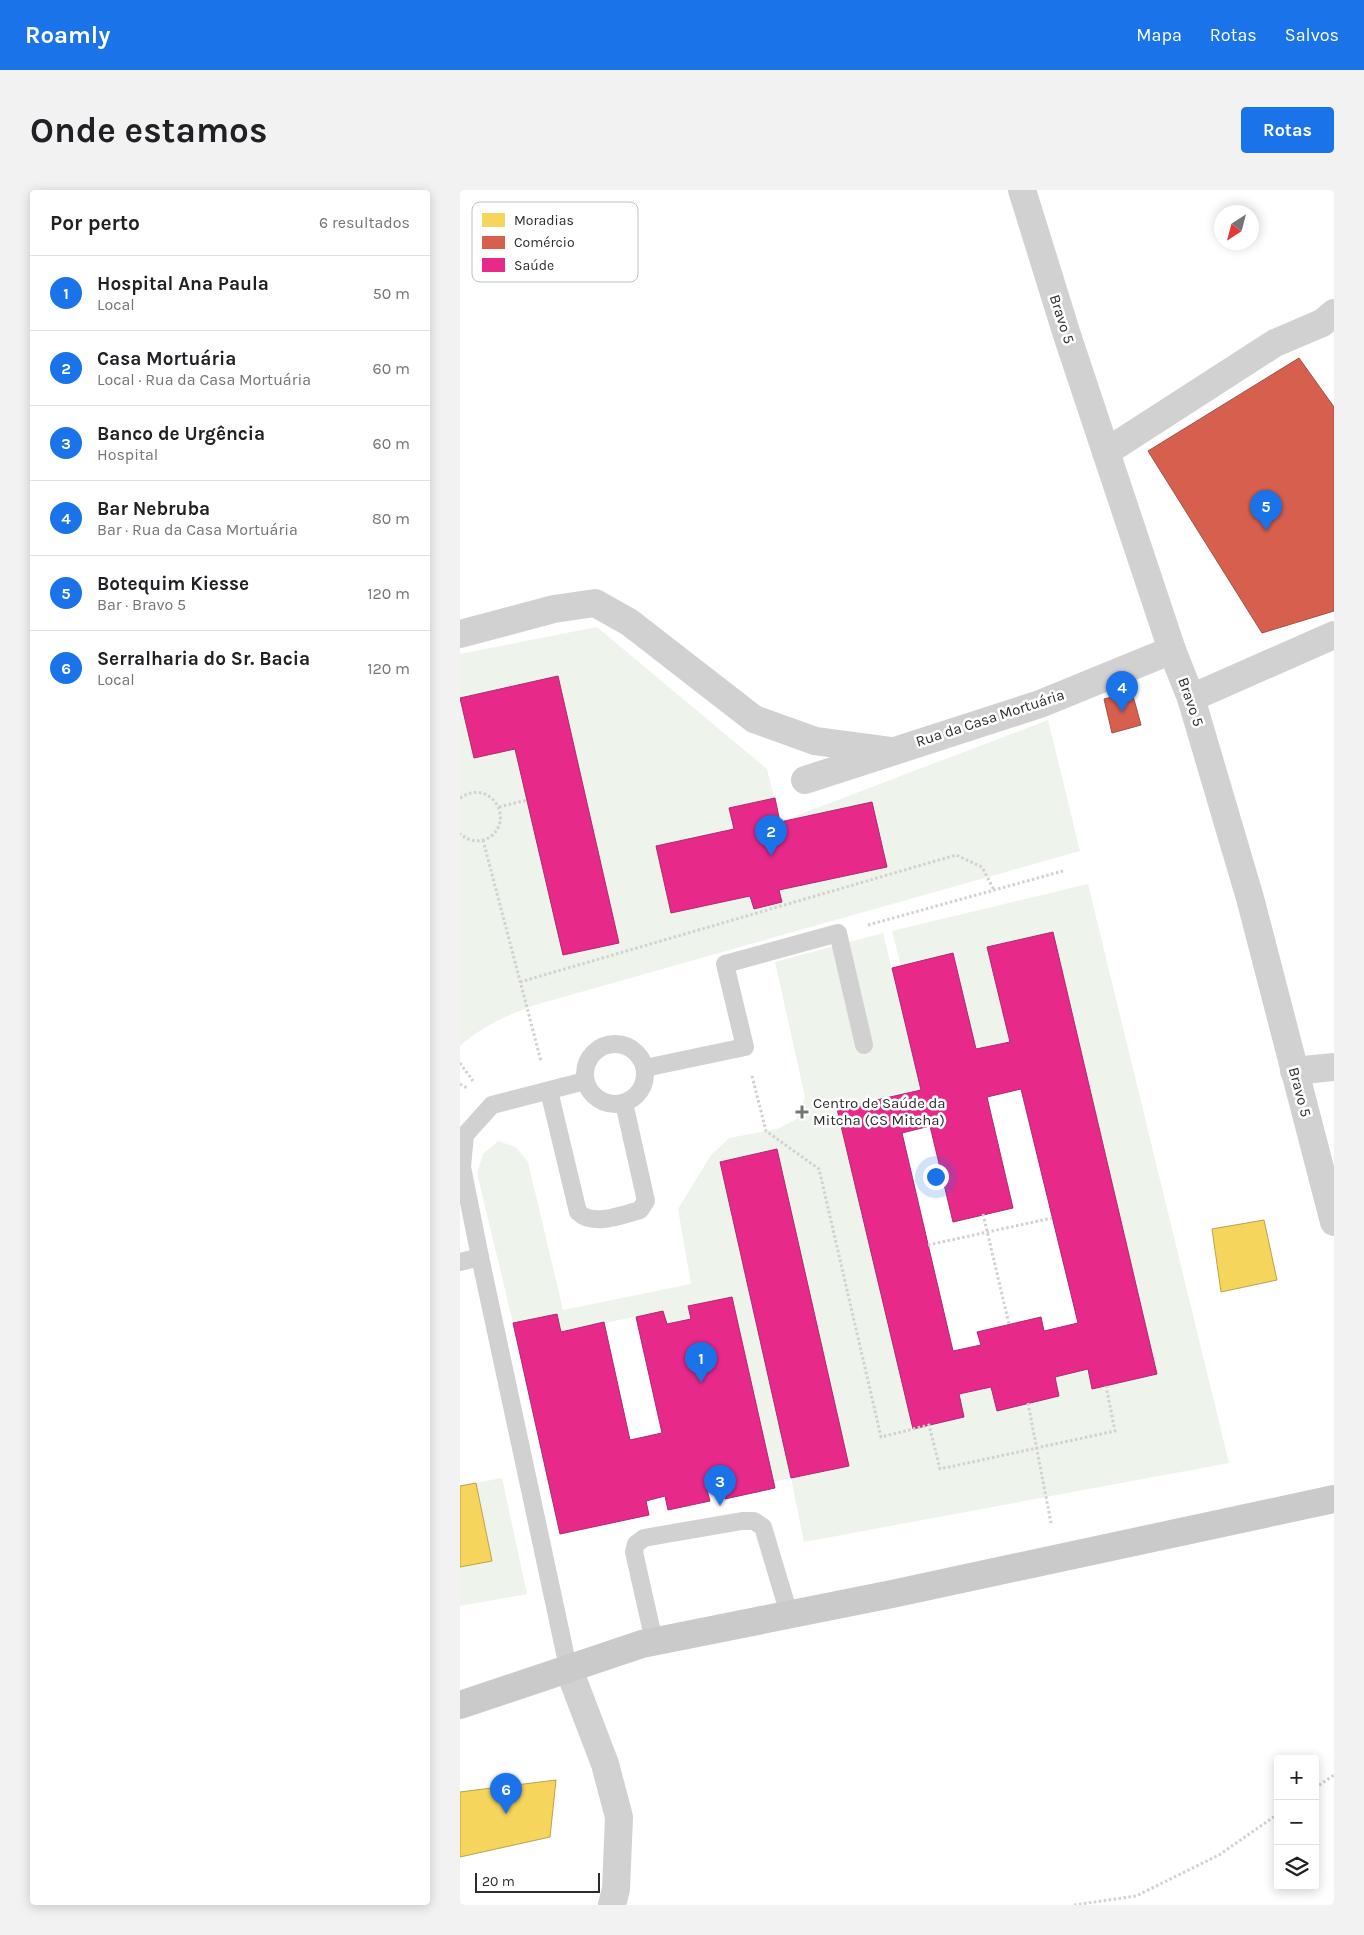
<!DOCTYPE html>
<html lang="pt">
<head>
<meta charset="utf-8">
<style>
	:root { --surface:#fff; --page:#f2f2f2; --text:#202124; --muted:#757577; --line:#e0e0e0; --accent:#1a73e8 }
	body { margin:0; font-family:Karla,sans-serif; background:var(--page); color:var(--text) }
	.controls { position:absolute; right:15px; bottom:15px; display:grid; overflow:hidden; border-radius:5px; box-shadow:0 2px 12px #0003 }
	.controls button { width:45px; height:45px; display:grid; place-items:center; padding:0; border:0; border-bottom:1px solid var(--line); background:var(--surface); color:var(--text); font:25px sans-serif }
	.compass { position:absolute; left:754px; top:15px; width:45px; height:45px; border-radius:50%; background:var(--surface); box-shadow:0 2px 12px #0003; rotate:216deg }
	.scale { position:absolute; left:15px; bottom:12px; width:125px; box-sizing:border-box; padding-left:5px; border:2px solid #2c2c2c; border-top:0; font-size:14px; line-height:18px; white-space:nowrap; color:#2c2c2c; -webkit-text-stroke:4px #fff; paint-order:stroke }
	.you { position:absolute; left:475px; top:986px; width:18px; height:18px; margin:-12px; border:4px solid #fff; border-radius:50%; background:#1a73e8; box-shadow:0 0 0 8px #1a73e833 }
	.badge { display:grid; place-items:center; width:32px; height:32px; border-radius:50%; background:var(--accent); color:#fff; font-size:16px; font-weight:700 }
	.pin { position:absolute; translate:-50% -41px; filter:drop-shadow(0 1px 2px #0008) }
	.pin::after { content:''; position:absolute; top:26px; width:18px; height:15px; background:inherit; clip-path:polygon(0 0,100% 0,50% 100%) }
	.list { margin:0; padding:0; list-style:none }
	h2 { display:flex; justify-content:space-between; align-items:center; height:65px; margin:0; padding:0 20px; font-size:21px }
	h2 small { font-size:16px; font-weight:400; color:var(--muted) }
	.list li { display:grid; grid-template-columns:32px 1fr auto; gap:15px; align-items:center; box-sizing:border-box; height:75px; padding:0 20px; border-top:1px solid var(--line) }
	.list b { display:block; font-size:19px; white-space:nowrap }
	.list p { margin:0; font-size:16px; white-space:nowrap; color:var(--muted) }
	.list em { font-size:16px; font-style:normal; color:var(--muted) }
	.icon { flex:none; width:28px; height:28px; fill:none; stroke:currentColor; stroke-width:2; stroke-linecap:round; stroke-linejoin:round }
	.map { position:relative; flex:none; width:874px; height:1715px; overflow:hidden; border-radius:5px }
	header { display:flex; align-items:center; gap:30px; box-sizing:border-box; height:70px; padding:0 25px; background:var(--accent); color:#fff }
	header strong { font-size:24px }
	nav { display:flex; gap:28px; margin-inline-start:auto; font-size:18px }
	.intro { display:flex; align-items:center; justify-content:space-between; box-sizing:border-box; height:120px; padding:0 30px }
	h1 { margin:0; font-size:35px }
	.button { padding:12px 22px; border-radius:5px; background:var(--accent); color:#fff; font-size:18px; font-weight:700 }
	main { display:flex; gap:30px; padding:0 30px }
	aside { flex:1; background:var(--surface); border-radius:5px; box-shadow:0 2px 12px #0003 }
	.map>svg:first-child { display:block }
	.green { fill:#eef3eb }
	.homes { fill:#f6d55c; stroke:#b9a24e }
	.shops { fill:#d6604d; stroke:#a35043 }
	.health { fill:#e7298a; stroke:#af2a6e; fill-rule:evenodd }
	.lines { fill:none; stroke-linecap:round; stroke-linejoin:round }
	.path { stroke:#d1d1d1; stroke-width:3; stroke-dasharray:2.5 2.5; stroke-linecap:butt }
	.lane { stroke:#d1d1d1; stroke-width:18 }
	.street { stroke:#d1d1d1; stroke-width:28 }
	.secondary { stroke:#cacaca; stroke-width:28 }
	.poi-dot { fill:#767676; stroke:#fff; stroke-width:2 }
	.labels { text-anchor:middle; dominant-baseline:central; stroke-width:5; stroke-linejoin:round; paint-order:stroke }
	.street-label { font-size:15px; fill:#2c2c2c; stroke:#fff }
	.poi-label { font-size:15px; fill:#2c2c2c; stroke:#fff; text-anchor:start }
	.key { fill:#fff; stroke:#c0c0c0; stroke-width:1 }
	.key-label { font-size:14px; fill:#2c2c2c }
</style>
</head>
<body>
<header>
<strong>Roamly</strong>
<nav><a>Mapa</a><a>Rotas</a><a>Salvos</a></nav>
</header>
<div class="intro"><h1>Onde estamos</h1><a class="button">Rotas</a></div>
<main>
<aside>
<h2>Por perto<small>6 resultados</small></h2>
<ul class="list">
<li><span class="badge">1</span><div><b>Hospital Ana Paula</b><p>Local</p></div><em>50 m</em></li>
<li><span class="badge">2</span><div><b>Casa Mortuária</b><p>Local · Rua da Casa Mortuária</p></div><em>60 m</em></li>
<li><span class="badge">3</span><div><b>Banco de Urgência</b><p>Hospital</p></div><em>60 m</em></li>
<li><span class="badge">4</span><div><b>Bar Nebruba</b><p>Bar · Rua da Casa Mortuária</p></div><em>80 m</em></li>
<li><span class="badge">5</span><div><b>Botequim Kiesse</b><p>Bar · Bravo 5</p></div><em>120 m</em></li>
<li><span class="badge">6</span><div><b>Serralharia do Sr. Bacia</b><p>Local</p></div><em>120 m</em></li>
</ul>
</aside>
<div class="map">
<svg width="874" height="1715" viewBox="0 0 874 1715">
	<rect width="100%" height="100%" fill="#fff"/>
	<g class="green">
		<path d="M137,437L307,579L320,632L588,530L620,661L75,815C48,825 22,836 0,856V464Z"/>
		<path d="M628,694L769,1273L344,1352L331,1288L313,1292L272,1108L229,1116L231,1129L207,1134L203,1121L101,1142L97,1124L53,1133L17,983L23,964L38,951L56,957L68,972L103,1120L231,1094L218,1019L251,965L269,948L317,939L337,929L345,907L315,772L423,743L461,900L377,919L453,1239L504,1227L499,1204L531,1197L537,1221L599,1206L595,1187L628,1179L633,1199L697,1184L593,742L527,757L550,852L516,859L441,776L432,741Z"/>
		<path d="M42,1288L67,1404L0,1416V1377L32,1371L16,1293Z"/>
	</g>
	<g class="homes">
		<path d="M804,1030L817,1090L761,1102L752,1039Z"/>
		<path d="M16,1293L32,1371L0,1377V1296Z"/>
		<path d="M96,1590L90,1647L0,1667V1602Z"/>
	</g>
	<g class="shops">
		<path d="M839,168L874,217V421L802,443L688,261Z"/>
		<path d="M672,502L681,535L652,543L644,509Z"/>
	</g>
	<g class="health">
		<path d="M98,486L159,753L103,765L55,559L14,568L0,508Z"/>
		<path d="M315,608L320,632L412,612L427,677L319,700L322,712L294,719L290,706L211,723L196,656L274,639L269,618Z"/>
		<path d="M593,742L697,1184L632,1199L628,1179L595,1187L599,1206L537,1221L531,1197L499,1204L504,1227L453,1239L377,919L461,900L432,778L493,763L516,859L550,852L527,757ZM561,899L618,1133L584,1141L581,1127L517,1142L521,1155L493,1161L442,943L470,936L493,1032L553,1018L527,907Z"/>
		<path d="M317,959L389,1276L331,1288L260,972Z"/>
		<path d="M272,1107L315,1298L265,1309L260,1289L245,1292L250,1311L208,1320L205,1306L186,1311L189,1325L100,1344L53,1133L97,1124L101,1142L144,1132L170,1250L202,1243L176,1127L203,1121L207,1134L231,1129L228,1116Z"/>
	</g>
	<g class="lines">
		<g class="path">
			<path d="M0,608C33,586 57,635 26,649C16,653 8,650 0,644"/>
			<path d="M39,617L67,610"/>
			<path d="M23,650L81,871"/>
			<path d="M408,735L603,681"/>
			<path d="M60,792L496,665L522,677L534,700"/>
			<path d="M0,873L13,891"/>
			<path d="M292,886L306,941L359,979L421,1247L469,1235L480,1279L655,1241L646,1196"/>
			<path d="M0,894L7,898"/>
			<path d="M523,1024L549,1134"/>
			<path d="M468,1055L592,1028"/>
			<path d="M568,1213L591,1333"/>
			<path d="M855,1598L874,1585"/>
			<path d="M614,1715L676,1706L759,1665L818,1624"/>
		</g>
		<g class="lane">
			<circle cx="155" cy="884" r="30"/>
			<path d="M185,878L285,857L265,774L378,743L404,855"/>
			<path d="M89,901L118,1022C133,1037 162,1025 180,1020L186,1011L164,913"/>
			<path d="M20,1067L108,1477"/>
			<path d="M0,1072L20,1067L2,977L5,945L32,915L125,891"/>
			<path d="M194,1451L174,1362L176,1354L184,1348L282,1331H294L303,1337L329,1424"/>
		</g>
		<g class="street">
			<path d="M562,0L607,145L712,460L731,508L790,708L874,1032"/>
			<path d="M646,262L815,153L862,133L874,123"/>
			<path d="M0,444L94,419L135,413L169,432L294,529L355,551L430,561"/>
			<path d="M731,508L874,445"/>
			<path d="M345,590L580,514L712,460"/>
			<path d="M834,881L874,877"/>
			<path d="M108,1477L145,1574L159,1627L156,1699L152,1715"/>
		</g>
		<path class="secondary" d="M0,1515L182,1454L432,1404L874,1309"/>
	</g>
	<path class="poi-dot" d="M339.5 914.5h5v5h5v5h-5v5h-5v-5h-5v-5h5z"/>
	<g class="labels">
		<g class="street-label">
			<text transform="translate(602 129) rotate(72)">Bravo 5</text>
			<text transform="translate(731 512) rotate(71)">Bravo 5</text>
			<text transform="translate(530 528) rotate(-18)">Rua da Casa Mortuária</text>
			<text transform="translate(840 902) rotate(75)">Bravo 5</text>
		</g>
		<g class="poi-label">
			<text x="353" y="913">Centro de Saúde da<tspan x="353" dy="17">Mitcha (CS Mitcha)</tspan></text>
		</g>
	</g>
	<rect x="12" y="12" width="166" height="80" rx="8" class="key"/>
	<rect x="22" y="23" width="23" height="14" fill="#f6d55c"/>
	<rect x="22" y="46" width="23" height="13" fill="#d6604d"/>
	<rect x="22" y="68" width="23" height="14" fill="#e7298a"/>
	<g class="key-label">
		<text x="54" y="35">Moradias</text>
		<text x="54" y="57">Comércio</text>
		<text x="54" y="80">Saúde</text>
	</g>
</svg>
<div class="controls">
<button>+</button>
<button>−</button>
<button><svg class="icon" aria-label="layers" viewBox="0 0 24 24"><path d="M12 4l9 5-9 5-9-5zM3 14l9 5 9-5"/></svg></button>
</div>
<svg class="compass" viewBox="-18 -18 36 36"><path d="M0-13l5 13h-10z" fill="#e53935"/><path d="M0 13l5-13h-10z" fill="#757577"/></svg>
<div class="scale">20 m</div>
<div class="you"></div>
<div class="pin badge" style="left:241px;top:1193px">1</div>
<div class="pin badge" style="left:311px;top:666px">2</div>
<div class="pin badge" style="left:260px;top:1316px">3</div>
<div class="pin badge" style="left:662px;top:522px">4</div>
<div class="pin badge" style="left:806px;top:341px">5</div>
<div class="pin badge" style="left:46px;top:1624px">6</div>
</div>
</main>
</body>
</html>
